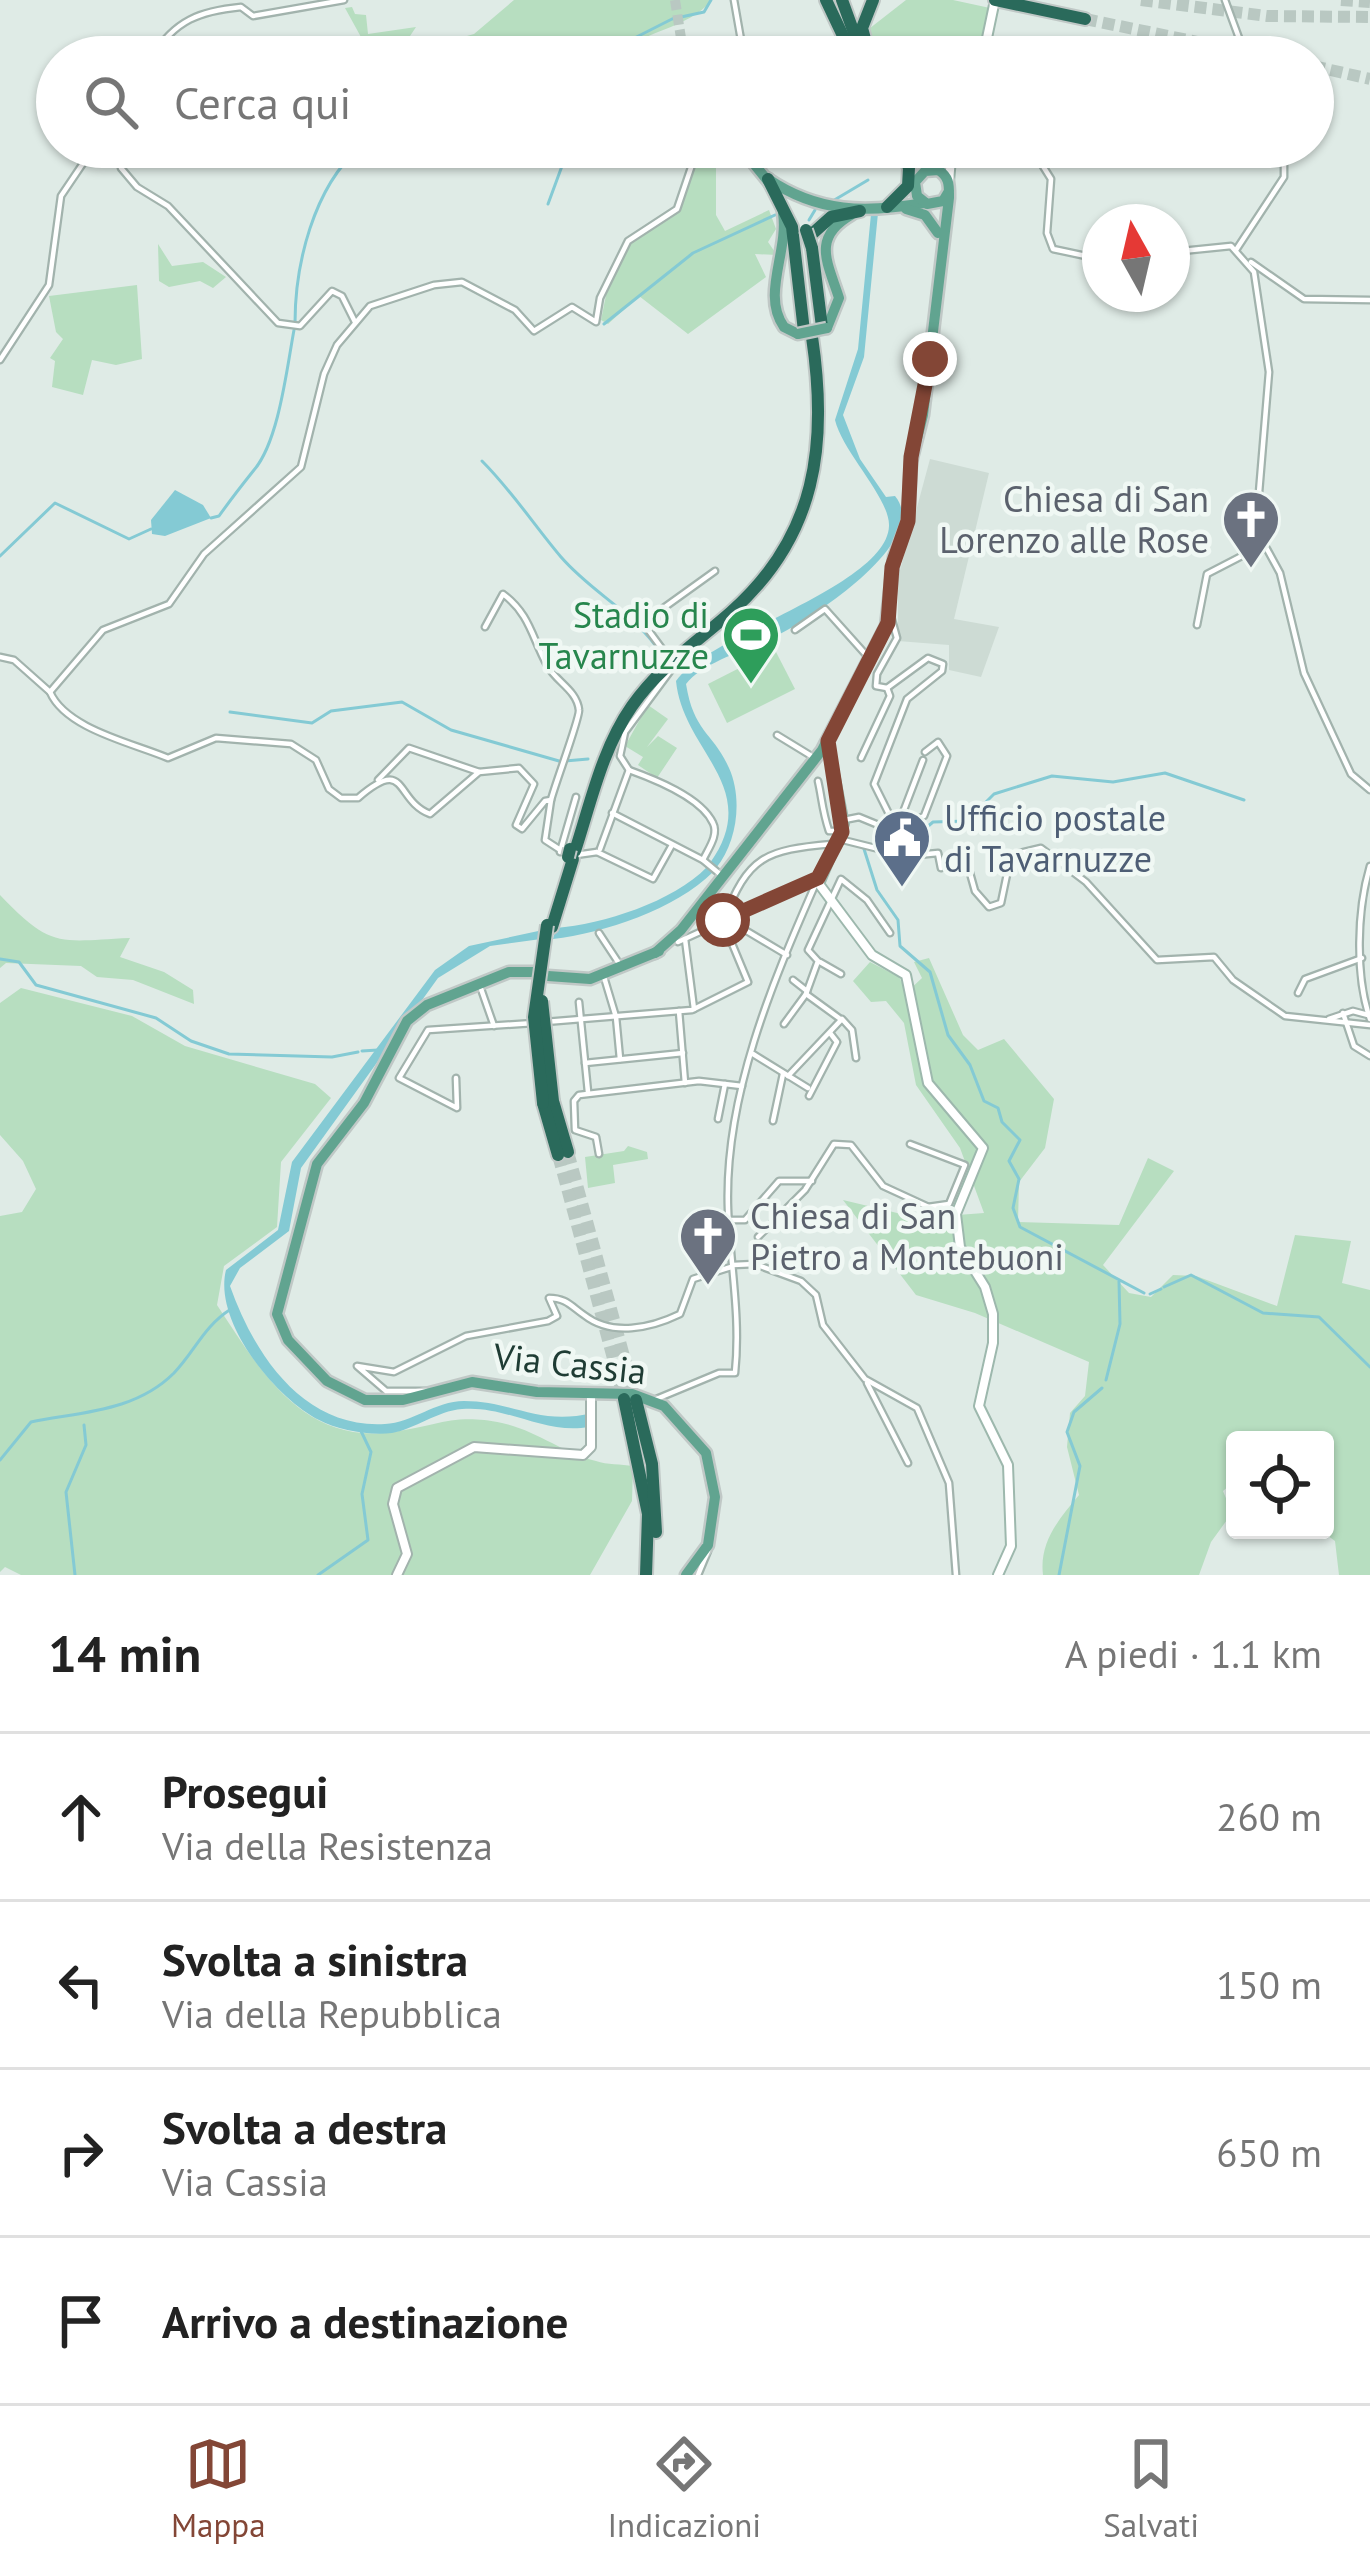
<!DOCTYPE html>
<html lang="it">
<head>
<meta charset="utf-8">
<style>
	:root { --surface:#fff; --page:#f6f6f6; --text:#222; --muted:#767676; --line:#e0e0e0; --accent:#834636 }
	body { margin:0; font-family:"PT Sans",sans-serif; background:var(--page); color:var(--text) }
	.controls { position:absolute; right:36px; bottom:36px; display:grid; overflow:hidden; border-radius:12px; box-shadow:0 3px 9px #0004 }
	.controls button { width:108px; height:108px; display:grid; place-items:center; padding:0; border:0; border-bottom:3px solid var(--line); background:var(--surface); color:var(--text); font:60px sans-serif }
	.compass { position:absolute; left:1082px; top:204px; width:108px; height:108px; border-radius:50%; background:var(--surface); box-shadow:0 3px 9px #0004; rotate:352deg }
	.stop { position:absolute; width:36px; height:36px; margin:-27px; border:9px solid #834636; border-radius:50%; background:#fff }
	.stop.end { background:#834636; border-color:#fff; box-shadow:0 3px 12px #0008 }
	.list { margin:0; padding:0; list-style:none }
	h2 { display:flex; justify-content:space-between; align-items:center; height:156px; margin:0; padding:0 48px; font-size:51px }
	h2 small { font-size:39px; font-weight:400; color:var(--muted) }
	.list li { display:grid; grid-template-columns:78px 1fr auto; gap:36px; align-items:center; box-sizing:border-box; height:168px; padding:0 48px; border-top:3px solid var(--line) }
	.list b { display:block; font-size:45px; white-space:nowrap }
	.list p { margin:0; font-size:39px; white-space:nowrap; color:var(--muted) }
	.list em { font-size:39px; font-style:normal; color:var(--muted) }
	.icon { flex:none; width:66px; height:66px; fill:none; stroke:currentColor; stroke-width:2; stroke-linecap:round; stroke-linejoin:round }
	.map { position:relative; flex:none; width:1370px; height:1575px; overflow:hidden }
	.search { position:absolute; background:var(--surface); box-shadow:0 3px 9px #0004; left:36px; right:36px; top:36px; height:132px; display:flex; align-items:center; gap:30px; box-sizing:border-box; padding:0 42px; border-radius:66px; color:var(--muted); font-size:45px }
	.sheet { height:828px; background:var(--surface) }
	nav { display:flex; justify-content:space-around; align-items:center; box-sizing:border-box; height:168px; border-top:3px solid var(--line); background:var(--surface); font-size:33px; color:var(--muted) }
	nav a { display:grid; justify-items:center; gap:6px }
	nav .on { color:var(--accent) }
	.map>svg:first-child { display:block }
	.built { fill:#cddbd4 }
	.green { fill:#b7dec0 }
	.water { fill:#84cad4 }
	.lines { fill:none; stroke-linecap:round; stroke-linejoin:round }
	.stream { stroke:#84cad4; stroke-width:3 }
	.primary-tunnel { stroke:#b9c8c2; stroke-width:10; stroke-dasharray:10 5; stroke-linecap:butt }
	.motorway-tunnel { stroke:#b9c8c2; stroke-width:12; stroke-dasharray:12 6; stroke-linecap:butt }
	.minor-casing { stroke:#a2b3ad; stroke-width:9 }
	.tertiary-casing { stroke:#a2b3ad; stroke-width:12 }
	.secondary-casing { stroke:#9db8ad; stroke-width:12 }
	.primary-casing { stroke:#c0c8c6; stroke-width:15 }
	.motorway-casing { stroke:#c0c8c6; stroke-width:16 }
	.minor { stroke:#fff; stroke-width:4.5 }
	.tertiary { stroke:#fff; stroke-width:8 }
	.secondary { stroke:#fff; stroke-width:8 }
	.primary { stroke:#61a490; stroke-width:10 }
	.motorway { stroke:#2a6a5b; stroke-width:12 }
	.primary-bridge-casing { stroke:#c0c8c6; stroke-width:15; stroke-linecap:butt }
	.motorway-bridge-casing { stroke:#c0c8c6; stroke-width:16; stroke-linecap:butt }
	.primary-bridge { stroke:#61a490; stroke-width:10 }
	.motorway-bridge { stroke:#2a6a5b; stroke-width:12 }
	.route { stroke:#834636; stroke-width:15 }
	.labels { text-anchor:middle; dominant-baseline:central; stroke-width:9; stroke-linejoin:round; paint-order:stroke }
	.worship-label { font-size:36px; fill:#5b616d; stroke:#f0f8f4; text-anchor:end }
	.leisure-label { font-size:36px; fill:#27864d; stroke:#f0f8f4; text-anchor:end }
	.service-label { font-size:36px; fill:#4e5e75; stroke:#f0f8f4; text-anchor:start }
	.street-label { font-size:36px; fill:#1f3c34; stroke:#f0f8f4 }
</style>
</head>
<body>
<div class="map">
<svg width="1370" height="1575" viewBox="0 0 1370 1575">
	<rect width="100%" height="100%" fill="#dfebe6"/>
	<path class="built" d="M930,459L989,473L954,619L999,627L981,677L949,670V645L898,641V578Z"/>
	<g class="green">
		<path d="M514,0H712C688,29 640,32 610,57H420L421,49L474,34Z"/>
		<path d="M906,0H953L990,8L985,39L976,40L983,43L979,57H873L865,32Z"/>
		<path d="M352,7L355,14L366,15L368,34L416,27L406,42L413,57H372L345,8Z"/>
		<path d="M700,151L716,158V215L725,231L769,210L776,229L768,242L777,255L755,254L766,277L688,334L639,296L608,324L601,320L607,290L633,238L671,218L681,206Z"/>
		<path d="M158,244L172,266L203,262L226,277L213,288L200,281L169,287L159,281Z"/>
		<path d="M137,285L142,359L116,365L92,360L83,395L52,387L55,361L50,358L63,339L56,332L49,296Z"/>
		<path d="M775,650L795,689L727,723L708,684Z"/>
		<path d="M648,705L668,719L647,747L658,736L677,748L657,778L638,765L643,757L625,746Z"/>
		<path d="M0,895C52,950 60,941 130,938L120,957L164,972L193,990L194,1004L133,980L97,977L81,966L6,963L0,968Z"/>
		<path d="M929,958L963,1035L978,1050L1004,1039L1054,1099L1045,1148L1019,1182L1018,1222L1119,1225L1148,1158L1174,1171L1103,1265L1129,1293L1151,1297L1173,1275L1196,1276L1277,1306L1295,1235L1351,1241L1342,1283L1370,1290V1575H1339L1335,1541L1320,1530H1325V1513L1334,1500L1325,1492V1440H1235V1481L1223,1491L1232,1513L1211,1542L1199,1575H1043C1039,1542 1059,1519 1079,1495L1067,1447L1070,1413L1085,1396L1089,1362L975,1313L916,1295L843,1200L918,1218L984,1213L960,1148L916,1085L904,1023L886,1001L871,1002L853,981L870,962L899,977L907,992L922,978L914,962Z"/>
		<path d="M21,988L132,1016L185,1046L315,1084L331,1098L281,1162L277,1227L224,1266L217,1305C260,1370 302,1445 393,1432C438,1426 453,1413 502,1423C536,1430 563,1453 596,1461C607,1465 621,1464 633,1466L632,1501L590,1575H21L5,1567L0,1572V1216L22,1212L36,1189L23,1161L0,1135V1003Z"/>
		<path d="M628,1146L647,1152L648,1159L613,1165L615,1183L588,1188L585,1157L624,1151Z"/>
	</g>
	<g class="water">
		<path d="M878,213L864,357L843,415L860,459L886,497L895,496C932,541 812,618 778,635C751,649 704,661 686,684C694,733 713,732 729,768C743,799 737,843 716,868L710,863C764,787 683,752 676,681C706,636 887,586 889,526C890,498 843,453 835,420L858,349L871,214Z"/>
		<path d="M175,490L203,505L211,518L165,536L152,534L151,520Z"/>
		<path d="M707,867L713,872C676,909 604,933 553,939L556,928C603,924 673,902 707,867Z"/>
		<path d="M543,930L541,939L490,946L438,978L301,1168L289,1231L240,1268L230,1286C254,1354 303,1429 385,1424C412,1423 435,1401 464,1401C513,1401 539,1426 592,1413L589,1427C544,1435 506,1405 462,1409C437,1411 415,1429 392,1433C370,1436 338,1430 319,1420C275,1398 213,1321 226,1270L278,1230L292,1162L435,970L469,946Z"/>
	</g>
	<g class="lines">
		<g class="stream">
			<path d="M597,57L672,19L704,12L711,0"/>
			<path d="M831,202L868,180"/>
			<path d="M548,204L569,147"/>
			<path d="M809,220L815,210"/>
			<path d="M295,323C295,265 313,188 360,147"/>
			<path d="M604,324L693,253L775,215"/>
			<path d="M482,461C512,491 534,525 561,557C595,596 632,609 663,656"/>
			<path d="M211,518L219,516C231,499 242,485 254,470C279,441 287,367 294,330"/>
			<path d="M0,556L55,503L129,539L151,529"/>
			<path d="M230,712L312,723L331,711L402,702L451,730L559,761"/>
			<path d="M565,761L588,759"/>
			<path d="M864,849L877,890L898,920L900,946L930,972L948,1035L970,1065L984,1101L998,1108L1002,1122L1020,1140L1009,1161L1019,1179L1013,1208L1020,1227L1144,1293"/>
			<path d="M898,852L933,822L967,821L994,794L1052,776L1113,782L1165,773L1244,800"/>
			<path d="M0,959L19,962L36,985L156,1018L191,1041L229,1054L332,1057L358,1052"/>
			<path d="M362,1051L378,1050"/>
			<path d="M1164,1287L1191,1275L1263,1313L1319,1317L1370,1367"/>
			<path d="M1150,1294L1161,1289"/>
			<path d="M1106,1380L1120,1324L1119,1281"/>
			<path d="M0,1460L31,1422C80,1412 135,1412 174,1373C195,1351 204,1326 231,1309"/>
			<path d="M75,1575L66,1492L86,1445L84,1425"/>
			<path d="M318,1575L368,1540L362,1494L371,1452L360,1429"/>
			<path d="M1059,1575L1080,1466L1067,1432L1074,1412L1102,1388"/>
		</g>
		<path class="primary-tunnel" d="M675,0L684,57"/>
		<g class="motorway-tunnel">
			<path d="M1141,0L1267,16L1370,17"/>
			<path d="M1341,0L1370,2"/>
			<path d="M1085,19L1271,57"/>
			<path d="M1313,66L1370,79"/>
			<path d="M568,1152L636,1400"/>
			<path d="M558,1155L624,1399"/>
		</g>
		<g class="minor-casing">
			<g id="minor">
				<path d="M734,0L744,57"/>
				<path d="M1225,0L1246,57"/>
				<path d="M988,41L1015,57"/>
				<path d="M152,57C175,20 200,11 241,7L253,16L344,0"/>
				<path d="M125,147L121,168L137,187L168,206L278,323L300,326L332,291L342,296L355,322"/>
				<path d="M1031,147L1051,179L1047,233L1053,249L1100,259"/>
				<path d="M1236,250L1284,177V147"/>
				<path d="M1172,252L1231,246L1254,272L1269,372L1256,529L1280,573L1304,673L1351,774L1370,790"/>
				<path d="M1251,262L1304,299L1370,300"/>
				<path d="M0,360L49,285L61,196L94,147"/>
				<path d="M890,613L897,638L877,674L876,686L887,688L928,658L943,664L942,671L907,699L874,784L891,818L902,815L923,760"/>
				<path d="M1197,625L1207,574L1265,544"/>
				<path d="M485,627L503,594C530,614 532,638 547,665C556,682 577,690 579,710C580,718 555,784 551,800"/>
				<path d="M795,630L825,609L868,657"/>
				<path d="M666,654L649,631L651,617L715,571"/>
				<path d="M0,657L14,660L50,692L103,630L169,604L204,554L301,467L324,374L337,345L370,306L434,285L462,282L515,310L534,331L572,307L596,322L600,298L628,241L677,209L698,147"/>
				<path d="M50,692C66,729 133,743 168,758L216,738L291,744L316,760L329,789L341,798H358C408,755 394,800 430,814L479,772L519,768L534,784L516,825L522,829L545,801L551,800L545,840L565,853"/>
				<path d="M777,735L813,757"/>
				<path d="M861,758L890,696L887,688"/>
				<path d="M629,770C654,779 701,797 713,823C719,835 708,849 703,860"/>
				<path d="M629,770L620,756L625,732L674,666"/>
				<path d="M378,780L409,748L479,772"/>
				<path d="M818,781C822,798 822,810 829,831H840"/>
				<path d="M612,813L703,860L721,875"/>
				<path d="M844,820L859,817L893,831L924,816L947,756L938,742L925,752"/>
				<path d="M839,839L907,856L938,853L941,868L963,848L975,891L989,907L1001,903L1011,855L1041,848L1086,882L1157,960L1214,957L1233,980L1285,1016L1370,1025"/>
				<path d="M600,849L629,770"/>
				<path d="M560,852L576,797"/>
				<path d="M597,852L653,879L672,845"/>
				<path d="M576,855L597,852"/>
				<path d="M1370,866C1357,910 1355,975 1370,1019"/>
				<path d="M730,921L787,955"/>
				<path d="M723,922C748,855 766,850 832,844"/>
				<path d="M599,933L620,965"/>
				<path d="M685,939L694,1009"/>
				<path d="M678,942L818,878"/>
				<path d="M820,962L841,974"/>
				<path d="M604,977L616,1017L620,1059"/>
				<path d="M793,980L807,991"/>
				<path d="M480,986L494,1026"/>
				<path d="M1298,993L1305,979L1362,958"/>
				<path d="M806,994L839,1018"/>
				<path d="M579,1002L588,1092"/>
				<path d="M679,1011L685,1083"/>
				<path d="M1343,1013L1354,1046L1370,1056"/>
				<path d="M1329,1019L1353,1011L1368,1015"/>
				<path d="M545,1022L692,1010L748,982L723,922"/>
				<path d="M784,1024L806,994L818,961L808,950L841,879L867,900L890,933"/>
				<path d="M753,1054L808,1088"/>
				<path d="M585,1063L683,1053"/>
				<path d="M788,1076L842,1019L852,1030L856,1058"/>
				<path d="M456,1078L457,1108L399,1078L428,1030L534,1023"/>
				<path d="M809,1096L837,1042L830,1033"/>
				<path d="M718,1119L725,1084"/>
				<path d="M773,1121L783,1074"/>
				<path d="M910,1144L965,1165L949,1204L928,1207"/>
				<path d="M599,1154L596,1137L575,1130L574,1101L579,1095L699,1081L742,1086"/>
				<path d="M730,1220H745L779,1181H812"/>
				<path d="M758,1237L805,1190L834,1144L851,1145L883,1186L946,1215L956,1226"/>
				<path d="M733,1265L755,1264L801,1281L816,1295L823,1325L865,1379L917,1408L949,1483L956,1575"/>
				<path d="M867,1383L908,1463"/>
				<path d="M427,1391H386L357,1366L394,1372L466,1336L548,1321L557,1316L549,1298C566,1298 571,1306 584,1315C612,1337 651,1328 680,1314L693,1279L731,1267"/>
				<path d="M654,1400L719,1373H735C741,1316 730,1264 728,1209C724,1097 772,983 816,883"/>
				<path d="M698,1575L708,1551"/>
			</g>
		</g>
		<g class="tertiary-casing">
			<path id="tertiary" d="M397,1575L407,1554L393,1504L397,1488L474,1447L583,1455L591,1447V1394"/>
		</g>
		<g class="secondary-casing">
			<g id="secondary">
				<path d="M983,57L995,0"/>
				<path d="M949,182L952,147"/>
				<path d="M828,743L844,824L819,884L872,955L906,975L928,1083L983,1148L956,1214L960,1247L985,1287L993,1314V1343L979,1406L1008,1465L1011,1546L998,1575"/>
			</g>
		</g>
		<g class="primary-casing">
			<g id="primary">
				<path d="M742,149L771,185"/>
				<path d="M768,179C818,213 866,213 924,203"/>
				<path d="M906,209L925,215L938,233"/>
				<path d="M783,213C789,251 761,295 784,327L798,334"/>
				<path d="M827,328L839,298C828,263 811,238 851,215"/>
				<path d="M655,953L681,930L822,750L886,626L894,557L908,521L911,462L923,415L949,198C949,186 950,177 938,170L925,171L915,182L917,196L927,204L943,201L949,191"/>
				<path d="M534,972H509L427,1005L407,1021L364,1103L317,1164L277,1314L288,1340L327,1381L365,1400H403L472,1382L537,1392L632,1394L664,1406L706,1453L715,1497L708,1545L686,1575"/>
				<path d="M548,976L590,979L659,951"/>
			</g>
		</g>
		<g class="motorway-casing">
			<g id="motorway">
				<path d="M826,0L853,57"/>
				<path d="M842,0L862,55"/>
				<path d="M995,0L1085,19"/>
				<path d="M870,57L862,28L873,0"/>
				<path d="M917,147L930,155L946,153"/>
				<path d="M768,179L792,227L804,331"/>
				<path d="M887,207L908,186L909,168L900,147"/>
				<path d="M812,234L831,217L860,211"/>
				<path d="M812,248L822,327"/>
				<path d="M575,851C591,802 602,749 632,706C659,667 696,643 731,612C817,536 828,444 812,337"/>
				<path d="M552,927L573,859"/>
				<path d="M553,1101L568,1152"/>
				<path d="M543,1103L558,1155"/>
				<path d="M624,1399L648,1514L646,1575"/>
				<path d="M636,1400L652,1464L656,1532"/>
			</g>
		</g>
		<use href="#minor" class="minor"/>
		<use href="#tertiary" class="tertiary"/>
		<use href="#secondary" class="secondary"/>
		<use href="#primary" class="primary"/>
		<use href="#motorway" class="motorway"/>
		<g class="primary-bridge-casing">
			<path id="primary-bridge" d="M798,334L827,328"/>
		</g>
		<g class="motorway-bridge-casing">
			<g id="motorway-bridge">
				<path d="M806,230L812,248"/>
				<path d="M568,857L570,849"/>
				<path d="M542,1001L553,1101"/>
				<path d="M543,1103L534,1017L547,925"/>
			</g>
		</g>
		<use href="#primary-bridge" class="primary-bridge"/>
		<use href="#motorway-bridge" class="motorway-bridge"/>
	</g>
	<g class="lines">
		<path class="route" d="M723,920L818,878L842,832L828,741L888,623L892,567L908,521L911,457L930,359"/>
	</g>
	<defs>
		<g id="church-pin" transform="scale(3)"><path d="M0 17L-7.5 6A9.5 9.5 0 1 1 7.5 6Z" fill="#6b7280" stroke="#f0f8f4"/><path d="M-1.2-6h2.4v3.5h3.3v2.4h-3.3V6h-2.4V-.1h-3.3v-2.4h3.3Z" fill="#fff"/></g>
		<g id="stadium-pin" transform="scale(3)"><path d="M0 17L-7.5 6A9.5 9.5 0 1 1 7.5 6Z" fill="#2e9e5b" stroke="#f0f8f4"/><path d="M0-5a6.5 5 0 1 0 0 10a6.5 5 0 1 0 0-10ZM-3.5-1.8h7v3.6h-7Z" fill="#fff"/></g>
		<g id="civic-pin" transform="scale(3)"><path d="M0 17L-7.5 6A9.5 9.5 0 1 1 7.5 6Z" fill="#5c6f8a" stroke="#f0f8f4"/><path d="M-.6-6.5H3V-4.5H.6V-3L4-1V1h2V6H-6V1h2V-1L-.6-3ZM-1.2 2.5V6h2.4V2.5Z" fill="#fff"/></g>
	</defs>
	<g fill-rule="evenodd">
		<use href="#church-pin" x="1251" y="519"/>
		<use href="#stadium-pin" x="751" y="635"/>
		<use href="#civic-pin" x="902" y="838"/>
		<use href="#church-pin" x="708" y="1236"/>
	</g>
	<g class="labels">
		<g class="worship-label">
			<text x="1209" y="498">Chiesa di San<tspan x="1209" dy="41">Lorenzo alle Rose</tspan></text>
			<text x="750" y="1215" text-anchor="start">Chiesa di San<tspan x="750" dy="41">Pietro a Montebuoni</tspan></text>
		</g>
		<g class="leisure-label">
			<text x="709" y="614">Stadio di<tspan x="709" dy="41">Tavarnuzze</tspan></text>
		</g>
		<g class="service-label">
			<text x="944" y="817">Ufficio postale<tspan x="944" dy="41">di Tavarnuzze</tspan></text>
		</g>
		<g class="street-label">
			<text transform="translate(570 1363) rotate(6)">Via Cassia</text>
		</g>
	</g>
</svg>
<div class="controls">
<button><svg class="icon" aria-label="locate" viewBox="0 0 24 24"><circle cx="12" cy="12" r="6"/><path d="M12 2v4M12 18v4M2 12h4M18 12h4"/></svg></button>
</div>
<svg class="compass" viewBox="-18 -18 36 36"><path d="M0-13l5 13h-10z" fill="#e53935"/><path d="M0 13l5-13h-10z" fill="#767676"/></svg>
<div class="stop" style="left:723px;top:920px"></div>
<div class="stop end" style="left:930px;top:359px"></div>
<div class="search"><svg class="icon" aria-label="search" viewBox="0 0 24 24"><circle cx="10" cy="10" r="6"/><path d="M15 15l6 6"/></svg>Cerca qui</div>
</div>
<section class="sheet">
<h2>14 min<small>A piedi · 1.1 km</small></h2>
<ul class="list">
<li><svg class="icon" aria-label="ahead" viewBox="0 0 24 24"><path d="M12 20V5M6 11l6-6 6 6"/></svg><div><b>Prosegui</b><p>Via della Resistenza</p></div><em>260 m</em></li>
<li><svg class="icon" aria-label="left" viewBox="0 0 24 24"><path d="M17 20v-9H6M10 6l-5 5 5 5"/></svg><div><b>Svolta a sinistra</b><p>Via della Repubblica</p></div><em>150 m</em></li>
<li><svg class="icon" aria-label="right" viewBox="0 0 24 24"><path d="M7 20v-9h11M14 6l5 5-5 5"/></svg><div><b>Svolta a destra</b><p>Via Cassia</p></div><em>650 m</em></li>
<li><svg class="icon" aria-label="arrive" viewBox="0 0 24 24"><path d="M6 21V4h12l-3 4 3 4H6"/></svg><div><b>Arrivo a destinazione</b></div></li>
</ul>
</section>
<nav>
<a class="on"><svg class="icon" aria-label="map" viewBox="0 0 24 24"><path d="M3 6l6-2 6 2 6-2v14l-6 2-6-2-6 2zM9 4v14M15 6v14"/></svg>Mappa</a>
<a><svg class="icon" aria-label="directions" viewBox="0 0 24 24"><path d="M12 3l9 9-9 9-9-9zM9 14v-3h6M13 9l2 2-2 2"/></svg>Indicazioni</a>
<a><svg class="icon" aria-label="saved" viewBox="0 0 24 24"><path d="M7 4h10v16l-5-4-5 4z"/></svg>Salvati</a>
</nav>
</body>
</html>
